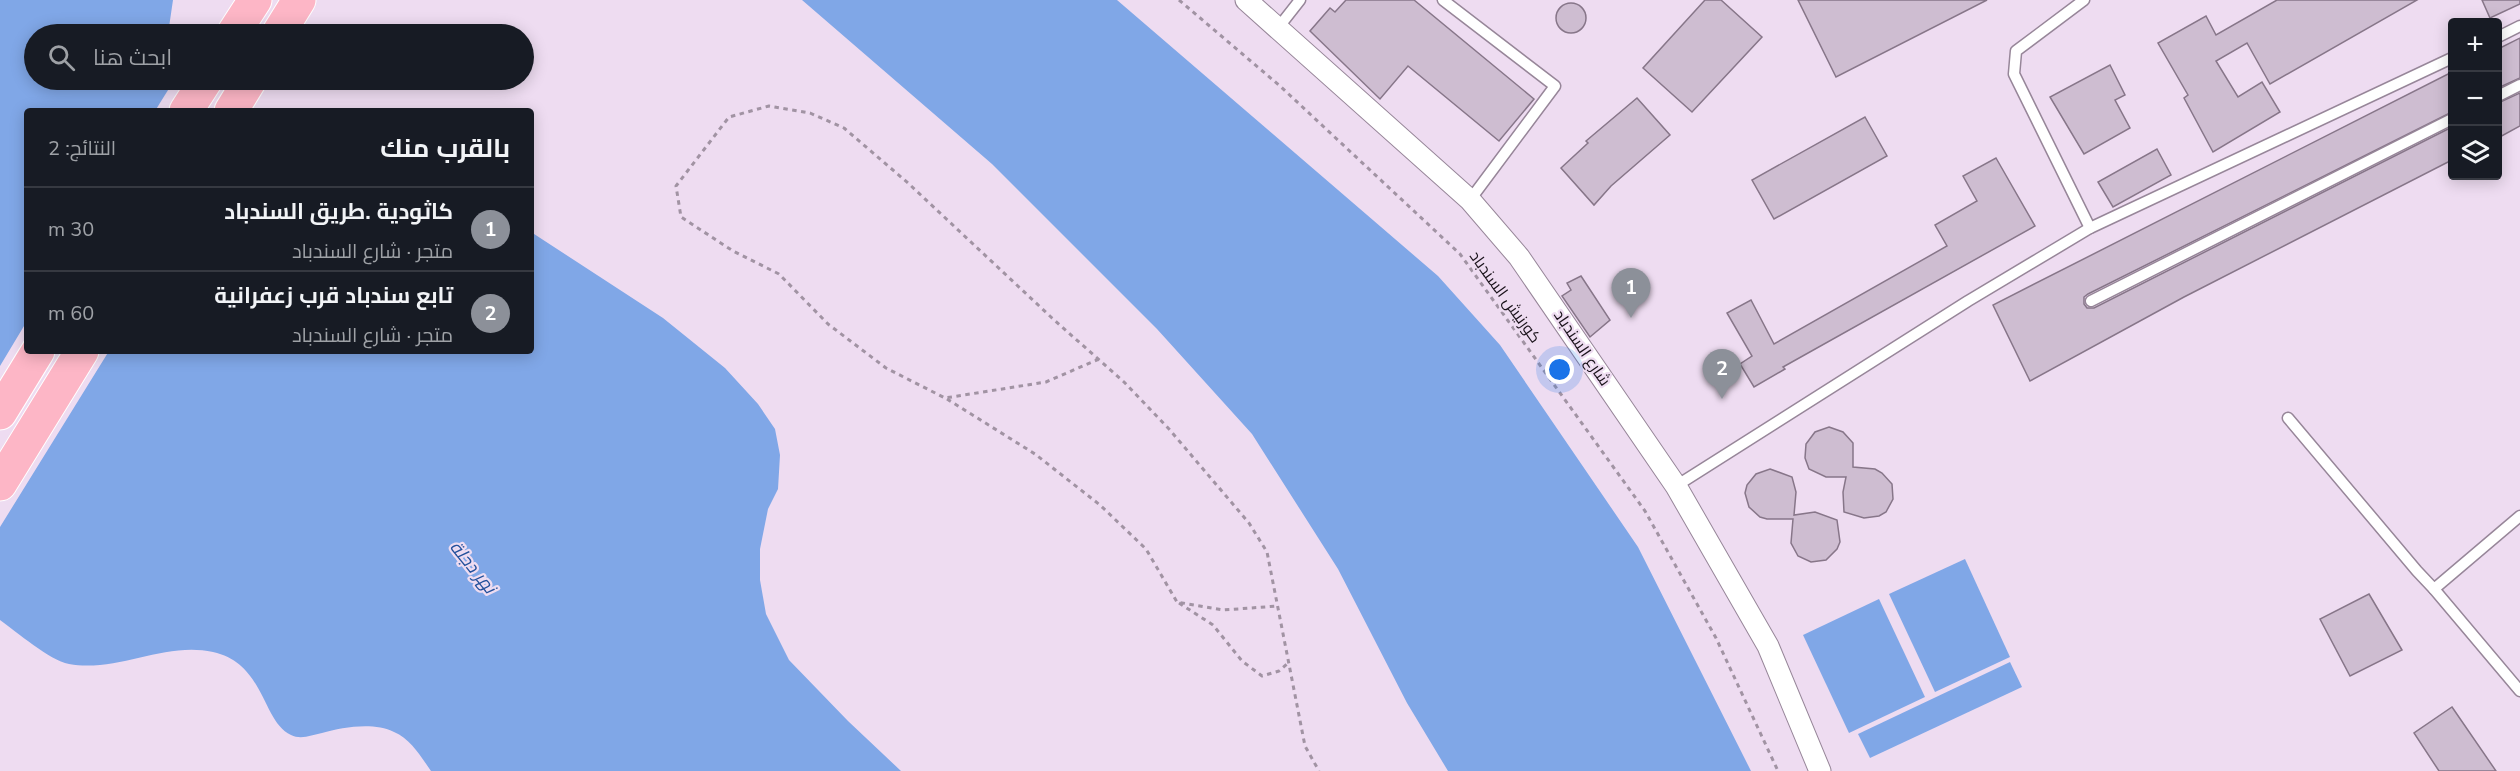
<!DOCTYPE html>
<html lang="ar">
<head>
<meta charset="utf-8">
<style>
	:root { --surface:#171b24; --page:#242831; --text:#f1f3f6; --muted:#9ea1a6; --line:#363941; --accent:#8c9099 }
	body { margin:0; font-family:"Nunito Sans",Cairo,sans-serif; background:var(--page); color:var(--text); direction:rtl }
	.controls { position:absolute; right:18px; top:18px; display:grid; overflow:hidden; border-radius:6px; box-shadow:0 3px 15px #0003 }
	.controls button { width:54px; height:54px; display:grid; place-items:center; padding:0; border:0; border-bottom:2px solid var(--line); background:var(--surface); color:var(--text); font:30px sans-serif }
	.you { position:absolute; left:1560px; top:370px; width:21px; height:21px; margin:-15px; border:4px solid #fff; border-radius:50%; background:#1a73e8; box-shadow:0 0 0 9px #1a73e833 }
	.badge { display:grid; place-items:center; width:39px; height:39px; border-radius:50%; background:var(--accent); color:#fff; font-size:20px; font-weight:700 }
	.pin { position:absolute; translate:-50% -50px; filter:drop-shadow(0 2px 3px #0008) }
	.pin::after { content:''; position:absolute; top:32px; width:21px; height:18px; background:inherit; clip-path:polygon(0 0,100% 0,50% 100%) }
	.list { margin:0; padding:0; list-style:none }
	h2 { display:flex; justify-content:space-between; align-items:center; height:78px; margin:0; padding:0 24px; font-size:26px }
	h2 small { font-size:20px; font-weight:400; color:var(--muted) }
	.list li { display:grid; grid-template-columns:39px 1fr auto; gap:18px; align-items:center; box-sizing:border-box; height:84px; padding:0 24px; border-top:2px solid var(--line) }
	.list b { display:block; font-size:22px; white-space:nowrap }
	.list p { margin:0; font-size:20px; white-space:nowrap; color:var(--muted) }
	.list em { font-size:20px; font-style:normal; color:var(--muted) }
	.icon { flex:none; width:33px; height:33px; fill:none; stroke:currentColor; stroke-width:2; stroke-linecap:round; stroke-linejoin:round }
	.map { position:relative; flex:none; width:2520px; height:771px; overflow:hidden; direction:ltr }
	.search { position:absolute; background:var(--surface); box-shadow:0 3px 15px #0003; left:24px; top:24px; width:510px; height:66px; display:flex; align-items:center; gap:15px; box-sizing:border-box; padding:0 21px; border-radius:33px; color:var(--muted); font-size:22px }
	.panel { position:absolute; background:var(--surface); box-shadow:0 3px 15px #0003; left:24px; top:108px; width:510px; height:246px; border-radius:6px; direction:rtl }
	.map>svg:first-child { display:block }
	.water { fill:#80a7e7 }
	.pier { fill:#eedcf1 }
	.building { fill:#cebdd1; stroke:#877689; stroke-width:1.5 }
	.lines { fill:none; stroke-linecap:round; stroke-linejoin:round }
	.service-casing { stroke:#978699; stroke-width:13 }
	.minor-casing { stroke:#978699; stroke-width:23 }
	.motorway-casing { stroke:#fff; stroke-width:35 }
	.path { stroke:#a193a3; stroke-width:3; stroke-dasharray:4.5 4.5; stroke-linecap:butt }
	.service { stroke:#fff; stroke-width:10 }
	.minor { stroke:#fff; stroke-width:21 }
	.motorway { stroke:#fdb6c6; stroke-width:33 }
	.labels { text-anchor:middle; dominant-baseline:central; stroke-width:4.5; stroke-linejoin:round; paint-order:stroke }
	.street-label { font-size:16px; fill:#181119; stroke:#eedcf1 }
	.water-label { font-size:18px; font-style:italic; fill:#22509b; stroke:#eedcf1 }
</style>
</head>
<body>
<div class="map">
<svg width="2520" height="771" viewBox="0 0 2520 771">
	<rect width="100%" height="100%" fill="#eedcf1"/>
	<g class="water">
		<path d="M0,0H173L168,34H34V80H169L172,85L222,111H27V351H531V232L663,318L725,368L758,404L775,429L780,455L778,489L768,509L760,549V580L766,614L789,660L848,721L901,771H431C421,757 411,739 394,732C374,722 343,727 322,733C312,735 301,740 291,735C262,722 265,663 213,652C165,641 117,673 69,664C49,660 17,632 0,620Z"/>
		<path d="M802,0H1117L1438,276L1500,345L1638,547L1751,771H1448L1407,703L1338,569L1252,434L1157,329L992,164Z"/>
		<path d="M1965,559L2010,657L1935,692L1889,594Z"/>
		<path d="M1879,599L1925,697L1849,733L1803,635Z"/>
		<path d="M2010,662L2022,687L1870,758L1858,734Z"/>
	</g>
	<g class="pier">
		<path d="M173,82L224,108L225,111H155Z"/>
		<path d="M27,321V351H109L0,527V366Z"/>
	</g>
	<g class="building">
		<path d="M1346,0H1414L1534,99L1499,141L1408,66L1380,99L1310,31L1330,8L1335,12Z"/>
		<path d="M1705,0H1721L1762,37L1692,112L1643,68Z"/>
		<path d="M1798,0H1987L1836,77Z"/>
		<path d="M2277,0H2417L2270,84L2247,43L2216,61L2238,97L2262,82L2280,112L2213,152L2184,98L2188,95L2158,43L2206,16L2216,35Z"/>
		<path d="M2482,0H2520V4L2490,18Z"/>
		<circle cx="1571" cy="18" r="15"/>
		<path d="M2520,38V78L2498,88V49Z"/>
		<path d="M2110,65L2125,95L2115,100L2130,128L2084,154L2050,97Z"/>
		<path d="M2452,72V112L2088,294L2084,297V304L2087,308H2094L2452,127V160L2184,297L2030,381L1993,305Z"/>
		<path d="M2520,93V126L2498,138V103Z"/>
		<path d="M1637,98L1670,135L1611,186L1594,205L1561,168L1588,143L1586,141Z"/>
		<path d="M1865,117L1887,156L1774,219L1752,180Z"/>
		<path d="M2157,149L2171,175L2113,207L2098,182Z"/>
		<path d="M1996,158L2035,226L1783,367L1785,369L1754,387L1740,364L1752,356L1727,313L1751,300L1774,344L1947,246L1935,225L1977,201L1963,176Z"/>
		<path d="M1581,276L1610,320L1590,337L1562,296L1571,290L1567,283Z"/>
		<path d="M1829,427L1843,432L1853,443V467L1875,469L1882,473L1892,484L1893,499L1886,512L1879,516L1864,518L1844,512L1843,492L1846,477H1826L1809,469L1805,458L1806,444L1815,432Z"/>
		<path d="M1770,469L1792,477L1796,492L1794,515L1815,512L1837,520L1840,542L1837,549L1826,560L1811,562L1798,556L1791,543L1793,519H1767L1760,517L1749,507L1745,493L1747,485L1756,474Z"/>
		<path d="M2369,594L2402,650L2350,676L2320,619Z"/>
		<path d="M2452,707L2496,771H2439L2414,733Z"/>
	</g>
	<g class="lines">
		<g class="service-casing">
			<g id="service">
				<path d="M1443,0L1555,86L1470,200"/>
				<path d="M2084,0L2016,51L2014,74L2090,228"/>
				<path d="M1278,28L1300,0"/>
				<path d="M2498,37L2520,26"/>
				<path d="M2498,96L2520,85"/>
				<path d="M2091,301L2452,119"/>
				<path d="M2288,418L2417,571L2434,589L2520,516"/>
				<path d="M1676,486L1968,301L2090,228L2452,58"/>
				<path d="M2434,589L2520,691"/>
			</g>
		</g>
		<g class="minor-casing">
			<path id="minor" d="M1246,0L1470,200L1519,257L1676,486L1768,646L1820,771"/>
		</g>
		<g class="motorway-casing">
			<g id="motorway">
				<path d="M233,34L255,0"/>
				<path d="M278,34L299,0"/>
				<path d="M186,111L206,80"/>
				<path d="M231,111L250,80"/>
				<path d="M0,413L38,351"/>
				<path d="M0,484L82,351"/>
			</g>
		</g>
		<g class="path">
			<path d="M1179,0L1280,86L1460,254L1645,511L1716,638L1778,771"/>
			<path d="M1099,359L1046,382L945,398L886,368L828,324L779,274L733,251L681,217L676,186L729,117L769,106L810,113L844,128L908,183L1052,318L1124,382L1169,429L1249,523L1267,552L1305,746L1319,771"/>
			<path d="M947,399L1035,454L1100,505L1146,549L1177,602L1223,610L1278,606"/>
			<path d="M1179,603L1213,625L1242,661L1262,676L1279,671L1288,663"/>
		</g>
		<use href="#service" class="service"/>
		<use href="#minor" class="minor"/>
		<use href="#motorway" class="motorway"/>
	</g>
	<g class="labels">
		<g class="street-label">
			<text transform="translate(1505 297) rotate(54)">كورنيش السندباد</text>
			<text transform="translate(1582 348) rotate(56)">شارع السندباد</text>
		</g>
		<g class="water-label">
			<text transform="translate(473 567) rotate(51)">نهر دجلة</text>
		</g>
	</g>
</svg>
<div class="controls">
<button>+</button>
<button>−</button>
<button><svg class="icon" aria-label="layers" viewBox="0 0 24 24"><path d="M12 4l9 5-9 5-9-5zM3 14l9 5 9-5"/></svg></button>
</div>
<div class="you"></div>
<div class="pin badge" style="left:1631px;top:318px">1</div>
<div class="pin badge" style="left:1722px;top:399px">2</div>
<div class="search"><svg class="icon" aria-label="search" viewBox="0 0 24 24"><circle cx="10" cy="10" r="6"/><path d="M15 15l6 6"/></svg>ابحث هنا</div>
<section class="panel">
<h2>بالقرب منك<small>النتائج: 2</small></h2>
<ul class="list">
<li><span class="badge">1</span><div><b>كاثودية .طريق السندباد</b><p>متجر · شارع السندباد</p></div><em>30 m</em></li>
<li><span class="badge">2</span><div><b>تابع سندباد قرب زعفرانية</b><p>متجر · شارع السندباد</p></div><em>60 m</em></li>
</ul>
</section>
</div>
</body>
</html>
